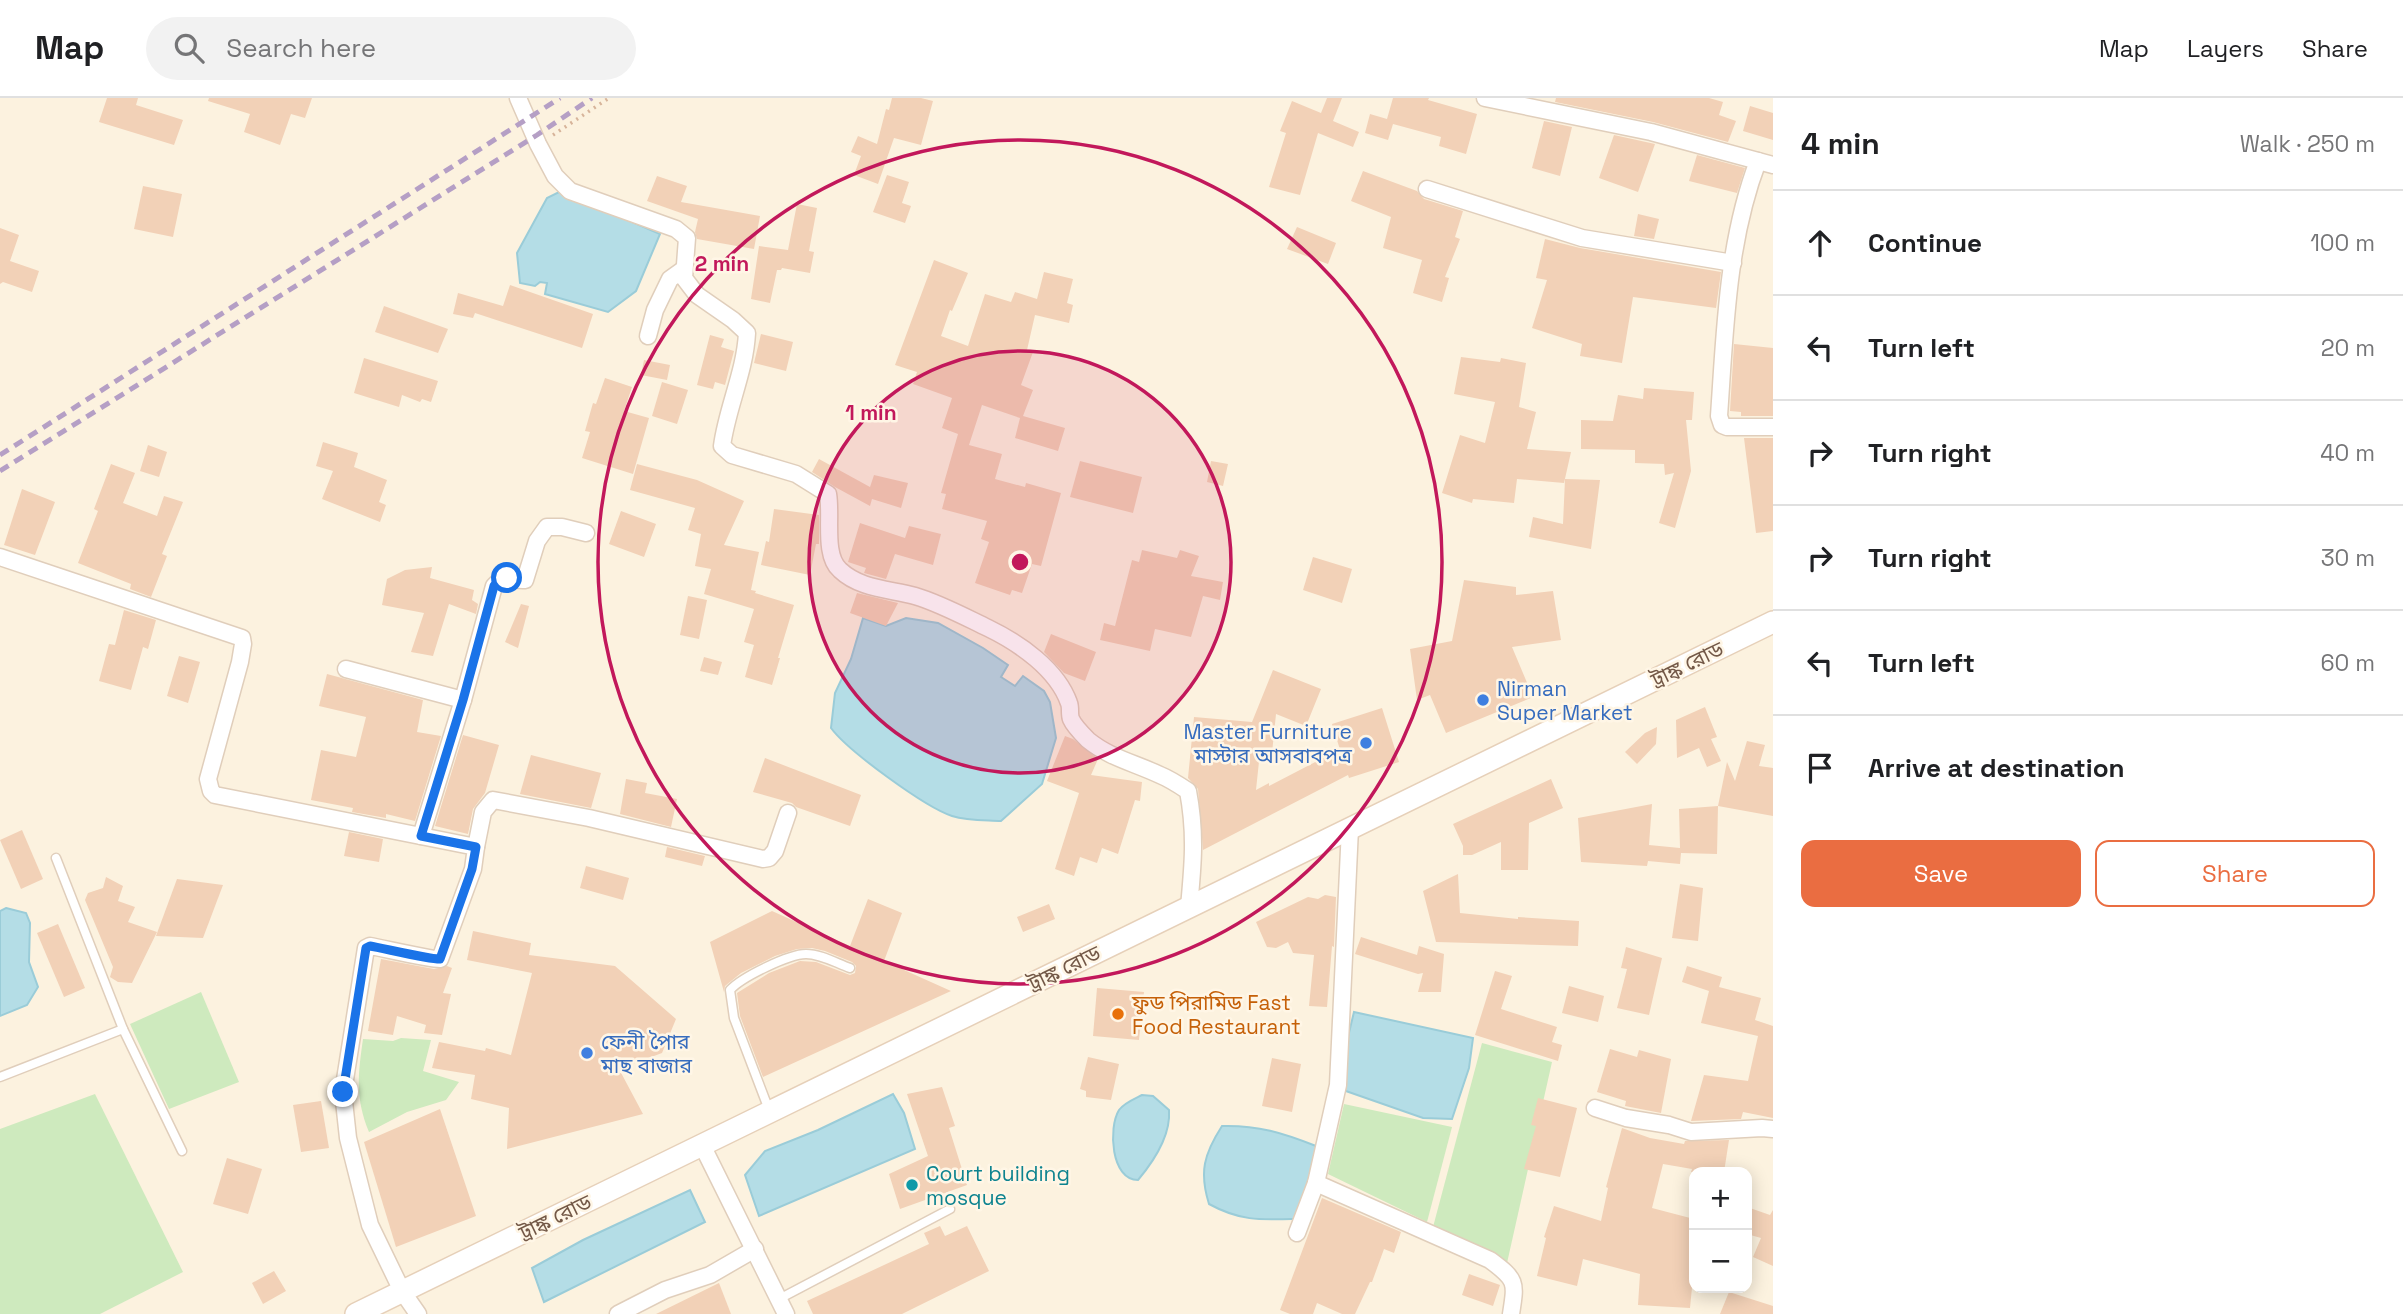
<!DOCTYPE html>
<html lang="en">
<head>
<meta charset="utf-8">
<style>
	:root { --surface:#fff; --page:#f2f2f2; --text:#202124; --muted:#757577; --line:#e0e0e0; --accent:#ea6d41 }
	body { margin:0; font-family:"Space Grotesk","Noto Sans Bengali",sans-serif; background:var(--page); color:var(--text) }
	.controls { position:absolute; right:21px; bottom:21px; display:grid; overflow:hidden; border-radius:14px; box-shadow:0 4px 18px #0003 }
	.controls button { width:63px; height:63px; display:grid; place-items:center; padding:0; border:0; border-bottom:2px solid var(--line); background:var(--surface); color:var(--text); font:35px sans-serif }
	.stop { position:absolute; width:21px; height:21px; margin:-16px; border:5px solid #1a73e8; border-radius:50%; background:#fff }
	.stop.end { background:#1a73e8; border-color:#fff; box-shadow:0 2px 7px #0008 }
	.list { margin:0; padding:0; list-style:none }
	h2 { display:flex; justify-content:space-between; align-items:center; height:91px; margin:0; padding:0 28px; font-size:30px }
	h2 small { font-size:23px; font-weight:400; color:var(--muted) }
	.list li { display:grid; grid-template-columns:46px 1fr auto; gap:21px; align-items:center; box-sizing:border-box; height:105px; padding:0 28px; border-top:2px solid var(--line) }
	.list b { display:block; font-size:26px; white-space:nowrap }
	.list em { font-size:23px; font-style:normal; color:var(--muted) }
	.actions { display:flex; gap:14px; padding:21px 28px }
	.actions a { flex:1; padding:16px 0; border:2px solid var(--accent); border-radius:14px; text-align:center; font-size:24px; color:var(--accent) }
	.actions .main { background:var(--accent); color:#fff }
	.icon { flex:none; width:38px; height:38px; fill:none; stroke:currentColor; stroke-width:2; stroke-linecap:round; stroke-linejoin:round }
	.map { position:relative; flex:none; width:1773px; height:1216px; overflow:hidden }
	header { display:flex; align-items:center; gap:42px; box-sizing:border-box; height:98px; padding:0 35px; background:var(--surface); border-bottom:2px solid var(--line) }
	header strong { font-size:33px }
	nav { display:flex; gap:38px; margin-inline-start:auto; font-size:24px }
	.search { width:490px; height:63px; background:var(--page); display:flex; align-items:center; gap:18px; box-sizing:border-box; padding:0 24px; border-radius:38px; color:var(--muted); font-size:26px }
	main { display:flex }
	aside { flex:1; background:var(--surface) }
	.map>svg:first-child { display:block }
	.green { fill:#ceeabe }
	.water { fill:#b4dde6; stroke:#9accd8; stroke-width:2 }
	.building { fill:#f2d1b7 }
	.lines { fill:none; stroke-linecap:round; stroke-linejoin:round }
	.lane-casing { stroke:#e0cebb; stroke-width:11 }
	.street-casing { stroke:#e0cebb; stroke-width:19 }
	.secondary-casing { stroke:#e6d0b9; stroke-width:24 }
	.path { stroke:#d7b49a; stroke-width:3.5; stroke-dasharray:2 5; stroke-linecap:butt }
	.lane { stroke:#fff; stroke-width:8 }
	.street { stroke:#fff; stroke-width:16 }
	.secondary { stroke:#fff; stroke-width:21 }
	.rail { stroke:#b59fc5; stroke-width:5; stroke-dasharray:10 7; stroke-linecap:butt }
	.route { stroke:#1a73e8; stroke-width:9 }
	.ring { fill:none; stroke:#c2185b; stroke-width:3.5 }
	.shop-dot { fill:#3f7fe0; stroke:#fff6e6; stroke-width:2.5 }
	.food-dot { fill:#e8710a; stroke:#fff6e6; stroke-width:2.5 }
	.culture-dot { fill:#0f9aa8; stroke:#fff6e6; stroke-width:2.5 }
	.labels { text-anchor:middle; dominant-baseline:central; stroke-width:5; stroke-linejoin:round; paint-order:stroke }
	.street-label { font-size:21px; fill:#735847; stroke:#fff6e6 }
	.shop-label { font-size:21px; fill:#366cbe; stroke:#fff6e6; text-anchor:start }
	.food-label { font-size:21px; fill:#c56008; stroke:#fff6e6; text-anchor:start }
	.culture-label { font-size:21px; fill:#0d838f; stroke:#fff6e6; text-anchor:start }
	.centre { fill:#c2185b; stroke:#fff6e6; stroke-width:3.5 }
	.ring-label { font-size:21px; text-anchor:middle; font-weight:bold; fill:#c2185b; stroke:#fff6e6; stroke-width:5; stroke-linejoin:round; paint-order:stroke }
</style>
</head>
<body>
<header>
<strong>Map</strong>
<div class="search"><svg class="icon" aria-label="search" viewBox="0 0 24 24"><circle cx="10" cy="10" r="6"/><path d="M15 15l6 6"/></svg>Search here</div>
<nav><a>Map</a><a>Layers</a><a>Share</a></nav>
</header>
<main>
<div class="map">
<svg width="1773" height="1216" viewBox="0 0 1773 1216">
	<rect width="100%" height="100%" fill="#fcf2df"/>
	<g class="green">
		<path d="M201,894L239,984L169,1011L130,926Z"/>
		<path d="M401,940L431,942L423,973L459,984L446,1002L407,1014L369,1034C355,1000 358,976 363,941L393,943Z"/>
		<path d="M1482,945L1552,964L1507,1165L1433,1129Z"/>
		<path d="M95,996L183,1174L100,1216H0V1031Z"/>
		<path d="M1344,1006L1452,1029L1427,1124L1328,1076Z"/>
	</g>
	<g class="water">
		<path d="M561,93L660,136L636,193L608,214L545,196L547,185L540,184L535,188L520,185L517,155L547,100Z"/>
		<path d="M863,520L886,528L906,520L938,525L983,550L1008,567L1001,579L1015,588L1023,578L1044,593L1050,604L1056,640L1042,686L1001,723C985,722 968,723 952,718C925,709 848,653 831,630L835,595L851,561Z"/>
		<path d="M6,810L26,815L30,825L29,864L38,889L27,907L0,918V813Z"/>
		<path d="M1354,914L1473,940L1469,970L1452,1021L1423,1020L1343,992L1347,943Z"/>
		<path d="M893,996L904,1015L915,1051L759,1118L745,1077L765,1053L818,1032Z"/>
		<path d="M1142,997L1153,998L1169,1012C1171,1038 1154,1063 1138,1082C1111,1082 1108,1030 1119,1012C1124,1005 1134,1001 1142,997Z"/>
		<path d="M1222,1028C1258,1027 1283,1035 1316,1048L1320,1058L1294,1121C1260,1122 1240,1123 1209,1106C1199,1074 1204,1056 1222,1028Z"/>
		<path d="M690,1092L705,1124L544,1204L532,1170L583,1142Z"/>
	</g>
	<g class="building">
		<path d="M107,0H138L136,7L183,22L174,47L99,24Z"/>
		<path d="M209,0H312L305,20L291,16L280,47L244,34L250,16L208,3Z"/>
		<path d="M892,0H921L933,3L921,47L894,40L878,86L854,77L861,58L851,54L858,38L877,46L886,11L889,12Z"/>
		<path d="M1327,0H1342L1333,23L1359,34L1353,49L1318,35L1300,97L1269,89L1286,35L1280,33L1292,3L1321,15Z"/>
		<path d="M1393,0H1429L1428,2L1477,16L1466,56L1439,48L1441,39L1393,26L1388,42L1365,35L1370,16L1387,21Z"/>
		<path d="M1556,0H1709L1723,4L1719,17L1736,23L1728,44L1653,24L1555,4Z"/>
		<path d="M1750,8L1773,15V42L1743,33Z"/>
		<path d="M1544,23L1572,29L1560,78L1532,70Z"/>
		<path d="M1614,37L1655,46L1638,94L1599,80Z"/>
		<path d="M1697,57L1745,70L1737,95L1689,83Z"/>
		<path d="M1363,73L1417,93L1424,101L1463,113L1455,139L1460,141L1445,179L1449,180L1442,204L1413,195L1422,162L1383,150L1391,119L1351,103Z"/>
		<path d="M887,77L909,84L902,105L911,108L905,125L873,114Z"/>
		<path d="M657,78L687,88L681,104L760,118L754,151L697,141L695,134L698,121L647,103Z"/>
		<path d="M143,88L182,96L173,139L134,131Z"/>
		<path d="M797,106L817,110L809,153L814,154L810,175L782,170L781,172H777L770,205L751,201L759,148L788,152Z"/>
		<path d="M1638,116L1659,121L1654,141L1634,138Z"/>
		<path d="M1297,129L1336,145L1328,166L1287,151Z"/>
		<path d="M0,130L19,137L10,163L39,173L32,194L3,184L0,186Z"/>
		<path d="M1545,141L1580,150L1721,174L1716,210L1633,199L1622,265L1580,258L1582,246L1532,230L1547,182L1536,180Z"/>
		<path d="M934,162L968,175L952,213L950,212L941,238L968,248L985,196L1011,204L1015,194L1037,201L1044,174L1073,181L1067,205L1073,207L1069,225L1035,217L1027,252L1033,254L1021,287L1033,292L1023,318L1065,330L1058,353L1015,340L1020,320L982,307L969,347L1002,356L995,381L1025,389L1026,385L1061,395L1041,468L1032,466L1022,495L1012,492L1010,497L975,485L989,444L981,441L987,423L942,411L946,396L941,395L958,336L942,330L952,300L913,286L917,274L895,267Z"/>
		<path d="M510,187L593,216L582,250L475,215L473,220L453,216L458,195L503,208Z"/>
		<path d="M384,208L448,231L438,255L375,234Z"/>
		<path d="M761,236L793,244L786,273L754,265Z"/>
		<path d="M710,237L724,241L721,249L734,253L725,287L715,284L713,291L697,287Z"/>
		<path d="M1734,246L1773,250V318H1741V314L1730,313Z"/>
		<path d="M1461,259L1500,264L1501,260L1526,265L1519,309L1536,314L1527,351L1571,354L1564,385L1517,381L1514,405L1473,401L1472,405L1442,395L1460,337L1485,345L1495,304L1454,296Z"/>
		<path d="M364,260L438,283L431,304L422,301L420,304L402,297L399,309L354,295Z"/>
		<path d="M644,262L670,267L667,282L641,277Z"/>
		<path d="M605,280L632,289L624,313L649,320L633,376L582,360L590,334L585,333L593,305L596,306Z"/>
		<path d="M662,284L688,292L677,326L652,318Z"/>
		<path d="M1644,290L1694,294L1692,322H1686L1691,373L1675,430L1659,425L1674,375L1665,377L1664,366L1635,365V352L1581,351V322L1613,323L1618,297L1643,301Z"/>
		<path d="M1744,340H1773V433L1756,435Z"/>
		<path d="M323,344L358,355L354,369L387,382L379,404L386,407L380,424L322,401L333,373L316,368Z"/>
		<path d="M148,347L167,354L159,379L140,373Z"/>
		<path d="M819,361L870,389L874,377L908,385L901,410L872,401L870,408L835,389L812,374Z"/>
		<path d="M1080,363L1142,379L1133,415L1070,399Z"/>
		<path d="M1211,363L1228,366L1223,388L1207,384Z"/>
		<path d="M111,366L135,375L123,405L157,418L164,398L183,404L162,456L167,458L151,499L130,491L131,486L78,465L98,413L94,411Z"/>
		<path d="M637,366L697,382L744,403L724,447L759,454L751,492L756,493L755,495L794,507L778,560H780L772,587L745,579L754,547L744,544L754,511L704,496L711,471L695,468L701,436L688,432L695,410L630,392Z"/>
		<path d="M1565,381L1600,382L1591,451L1529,439L1533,419L1563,426Z"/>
		<path d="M22,391L55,404L35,457L4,447Z"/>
		<path d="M774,411L819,417V446H816L810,477L761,467L766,443L769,444Z"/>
		<path d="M621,413L656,426L644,459L609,446Z"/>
		<path d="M860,425L905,440L909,428L941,436L933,467L895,456L886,481L864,475L866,470L848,464Z"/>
		<path d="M1142,452L1177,460L1180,452L1199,458L1191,478L1223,484L1220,502L1203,498L1191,539L1155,531L1150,553L1100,542L1104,525L1115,528L1132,462L1139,464Z"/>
		<path d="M1313,459L1352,471L1342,505L1303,492Z"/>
		<path d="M432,469L430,480L474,492L472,502L478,506L476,516L449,506L433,558L411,554L424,515L382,507L387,481L405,472Z"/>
		<path d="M1464,482L1516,489V497L1553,493L1561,542L1512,549L1533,599L1446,635L1430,597L1417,602L1410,551L1452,543Z"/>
		<path d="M857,495L898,505L886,528L850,515Z"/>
		<path d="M688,498L707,502L699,541L680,537Z"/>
		<path d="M521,506L529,508L518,550L505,544Z"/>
		<path d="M124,512L156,522L148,551L143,549L131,592L99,583L109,546L115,547Z"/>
		<path d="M1051,536L1096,554L1085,583L1064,575L1044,554Z"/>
		<path d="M179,558L200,564L188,605L167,598Z"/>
		<path d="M704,559L722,564L718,577L700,573Z"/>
		<path d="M1273,572L1321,591L1306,628L1276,616L1272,655L1260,654L1256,692L1269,685V688L1323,660L1342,658L1332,626L1382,610L1399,664L1349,680L1348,677L1203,752L1198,691L1188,680L1194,619L1252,624Z"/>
		<path d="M327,576L423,602L417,634L441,638L415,723L386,716V720L352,714L353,710L311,702L321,652L356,659L366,619L319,608Z"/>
		<path d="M1705,609L1717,639L1711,641L1721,663L1707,669L1699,650L1677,660L1676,622Z"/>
		<path d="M1657,629L1656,646L1637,666L1625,654L1645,635Z"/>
		<path d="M463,637L499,647L485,695L473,711L468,736L435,728Z"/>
		<path d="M1065,638L1073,641L1098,661L1091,677L1142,684L1140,703L1135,702L1118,756L1102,750L1097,765L1080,759L1074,778L1055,771L1079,695L1047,683Z"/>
		<path d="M1747,643L1765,647L1759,668L1773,670V718L1718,708L1727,664L1735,683Z"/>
		<path d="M531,657L601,675L591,710L520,696Z"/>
		<path d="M765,660L861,697L850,728L796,709L792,705L753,694Z"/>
		<path d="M626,681L647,685L645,695L677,701L671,729L620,716Z"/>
		<path d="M1551,681L1563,710L1529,725L1528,772H1501V744L1472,757H1463V748L1453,726Z"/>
		<path d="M1652,706L1649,747L1680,750L1679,711L1718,708L1717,756L1681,755L1680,766L1648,763L1647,768L1581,764L1578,720Z"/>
		<path d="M22,732L43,781L21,791L0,742Z"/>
		<path d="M349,734L383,741L379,764L344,758Z"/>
		<path d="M667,749L705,758L702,768L665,759Z"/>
		<path d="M586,768L629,780L623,802L580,790Z"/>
		<path d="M1458,776L1460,815L1518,821V819L1579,823L1578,848L1436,844L1423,793Z"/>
		<path d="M106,779L123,788L118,803L135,809L128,824L157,834L132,885L118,884L110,879L113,869L85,802L88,795L103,790Z"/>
		<path d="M177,781L223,787L203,840L156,838Z"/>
		<path d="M1680,786L1703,790L1698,843L1672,840Z"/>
		<path d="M1325,797L1336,799L1334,849L1332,848L1327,909L1309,908L1314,857L1293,855L1288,844L1276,850L1267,849L1256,824L1308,799L1318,801Z"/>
		<path d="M868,801L902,815L884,863L951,893L763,979L740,918L737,895L769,875L800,863L816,864L850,877L855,875L856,868L852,864L825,853L812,850L797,851L775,858L741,875L725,888L724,894L710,844L772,813L850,848Z"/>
		<path d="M1049,806L1055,821L1023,834L1017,819Z"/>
		<path d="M58,826L85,890L64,899L37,835Z"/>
		<path d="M473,833L531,845L529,857L615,868L676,921L662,955L619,971L643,1016L507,1051L509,1010L471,1001L475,977L432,970L439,944L485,953L486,950L511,957L532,875L467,862Z"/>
		<path d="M1361,839L1417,857L1419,848L1444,856L1441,894H1418L1423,875L1418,876L1355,856Z"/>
		<path d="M1626,849L1662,860L1649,917L1617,910L1627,871L1621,870Z"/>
		<path d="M381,861L434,871L447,868L452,870L443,895L451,896L442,937L424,935L426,927L397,918L393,937L368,933Z"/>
		<path d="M1687,868L1722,879L1719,889L1761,900L1755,922L1773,928V1020L1743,1014L1741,1021L1691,1023L1704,977L1748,983L1758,938L1701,925L1709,893L1682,884Z"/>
		<path d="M1495,873L1512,878L1501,911L1557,929L1552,944L1562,947L1558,963L1475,937Z"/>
		<path d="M1569,888L1604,898L1598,924L1562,915Z"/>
		<path d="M1097,890L1144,894L1139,942L1093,938Z"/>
		<path d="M1610,951L1637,959L1639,952L1671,961L1661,1015L1625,1008L1626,1003L1597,994Z"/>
		<path d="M1088,959L1119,966L1111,1002L1086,999V993L1080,991Z"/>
		<path d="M1272,960L1301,966L1292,1014L1262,1008Z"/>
		<path d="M942,989L955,1028L949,1030L967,1087L900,1111L889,1076L928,1058L907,996Z"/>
		<path d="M1538,1000L1577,1010L1560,1079L1524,1071L1536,1028L1531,1027Z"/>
		<path d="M321,1003L329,1050L301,1054L293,1007Z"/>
		<path d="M440,1011L476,1118L396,1149L364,1044Z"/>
		<path d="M1622,1030L1650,1040L1684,1046L1685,1043L1729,1042L1724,1074H1691L1692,1071L1663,1066L1652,1110L1694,1121V1169L1690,1210L1638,1207L1640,1176L1583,1161L1577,1188L1537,1178L1546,1140L1544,1139L1554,1108L1601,1123L1608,1090L1606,1089Z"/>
		<path d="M227,1060L262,1071L248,1116L213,1106Z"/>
		<path d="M1322,1100L1401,1134L1394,1155L1384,1151L1372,1184H1370L1355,1216H1342L1317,1205L1313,1216H1290L1280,1212Z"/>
		<path d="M1747,1109L1770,1117L1773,1112V1168L1753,1159L1761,1140L1747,1136Z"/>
		<path d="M940,1128L945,1138L967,1128L989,1173L902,1216H813L807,1203L929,1146L924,1135Z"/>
		<path d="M274,1173L286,1193L263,1206L252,1185Z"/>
		<path d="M1469,1176L1500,1187L1493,1208L1462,1197Z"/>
		<path d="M719,1185L731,1216H656Z"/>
		<path d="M1729,1194L1773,1208V1216H1720Z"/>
	</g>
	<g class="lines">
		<g class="lane-casing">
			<g id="lane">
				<path d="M56,760L123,931"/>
				<path d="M0,979L123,931L182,1053"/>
				<path d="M769,1012L734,920L730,892C742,879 789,856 806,856C821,856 836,865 850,870"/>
				<path d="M779,1201L950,1111"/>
			</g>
		</g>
		<g class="street-casing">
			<g id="street">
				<path d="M518,0L538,46L555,78L570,93L676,131L687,140L684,180L697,197L733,222L747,235C745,274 727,310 722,348L732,357L796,376L828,396C832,418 823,457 840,472C860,491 889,491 915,498C939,505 965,519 988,530C1019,545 1057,571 1069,605C1071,610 1069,616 1071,621C1074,628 1083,637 1088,642C1110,660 1135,665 1160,677C1170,681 1179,687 1188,693C1196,735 1193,767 1189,809"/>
				<path d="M1485,0L1651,34L1773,67"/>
				<path d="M1758,63C1727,144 1725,233 1719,318L1722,327L1727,329H1773"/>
				<path d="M1427,91L1582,140L1733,165"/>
				<path d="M648,238L655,212L670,181L684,171"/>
				<path d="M0,459L242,540L243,546L240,564L208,681L211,693L215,697L476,749L473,771L440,861C433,862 382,850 370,848L366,850L343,994L348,1040L370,1127L402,1193L418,1216"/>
				<path d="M346,571L463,602"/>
				<path d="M421,738L463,602L494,488C504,476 512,483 525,482L537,443L547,429H562L586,435"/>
				<path d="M476,749L483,714L493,702L589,720L763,761L769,760L775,753L788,715"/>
				<path d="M1595,1010L1626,1020L1669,1027L1691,1034L1762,1030L1773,1031"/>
				<path d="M702,1047L786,1216"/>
				<path d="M1316,1085L1490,1162C1517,1182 1516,1184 1511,1216"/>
				<path d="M1297,1135L1316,1085L1338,987L1350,730"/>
				<path d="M618,1216L665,1192L710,1177L755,1151"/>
			</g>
		</g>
		<g class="secondary-casing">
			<path id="secondary" d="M356,1216L1773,524"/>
		</g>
		<path class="path" d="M553,37L609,0"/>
		<use href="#lane" class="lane"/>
		<use href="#street" class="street"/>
		<use href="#secondary" class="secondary"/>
		<g class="rail">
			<path d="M0,357L560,0"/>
			<path d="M0,373L537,37L592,0"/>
		</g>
	</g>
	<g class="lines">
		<path class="route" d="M343,994L366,850L370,848C382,850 433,862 440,861L472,771L476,749L421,738L463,602L494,488L499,482L507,480"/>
	</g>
	<circle cx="1020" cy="464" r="211" fill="#c2185b" fill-opacity=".12"/>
	<g class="ring">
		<circle cx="1020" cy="464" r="211"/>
		<circle cx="1020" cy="464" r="422"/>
	</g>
	<g class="shop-dot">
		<circle cx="1483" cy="602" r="7"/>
		<circle cx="1366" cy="645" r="7"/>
		<circle cx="587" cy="955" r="7"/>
	</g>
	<circle class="food-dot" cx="1118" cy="916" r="7"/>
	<circle class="culture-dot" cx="912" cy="1087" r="7"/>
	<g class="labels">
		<g class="street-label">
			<text transform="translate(1687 566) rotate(-26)">ট্রাঙ্ক রোড</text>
			<text transform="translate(1064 870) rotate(-26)">ট্রাঙ্ক রোড</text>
			<text transform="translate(555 1119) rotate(-26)">ট্রাঙ্ক রোড</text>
		</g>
		<g class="shop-label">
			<text x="1497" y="590">Nirman<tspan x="1497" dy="24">Super Market</tspan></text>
			<text x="1352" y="633" text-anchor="end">Master Furniture<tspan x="1352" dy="24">মাস্টার আসবাবপত্র</tspan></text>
			<text x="601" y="943">ফেনী পৈার<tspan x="601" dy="24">মাছ বাজার</tspan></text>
		</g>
		<g class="food-label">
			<text x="1132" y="904">ফুড পিরামিড Fast<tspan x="1132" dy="24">Food Restaurant</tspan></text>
		</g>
		<g class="culture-label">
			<text x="926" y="1075">Court building<tspan x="926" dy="24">mosque</tspan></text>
		</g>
	</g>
	<circle cx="1020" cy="464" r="10" class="centre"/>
	<g class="ring-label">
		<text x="722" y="173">2 min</text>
		<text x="871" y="322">1 min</text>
	</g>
</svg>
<div class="controls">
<button>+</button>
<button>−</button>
</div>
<div class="stop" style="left:507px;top:480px"></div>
<div class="stop end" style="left:343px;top:994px"></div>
</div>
<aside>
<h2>4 min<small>Walk · 250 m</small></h2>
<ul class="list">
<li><svg class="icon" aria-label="ahead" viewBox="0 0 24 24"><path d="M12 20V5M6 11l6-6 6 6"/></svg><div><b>Continue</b></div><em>100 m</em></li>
<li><svg class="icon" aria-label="left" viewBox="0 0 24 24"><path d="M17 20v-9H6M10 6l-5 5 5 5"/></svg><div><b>Turn left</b></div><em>20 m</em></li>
<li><svg class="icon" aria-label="right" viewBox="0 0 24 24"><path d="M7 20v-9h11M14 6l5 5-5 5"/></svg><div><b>Turn right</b></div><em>40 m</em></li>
<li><svg class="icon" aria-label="right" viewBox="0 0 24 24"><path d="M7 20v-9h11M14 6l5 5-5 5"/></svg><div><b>Turn right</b></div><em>30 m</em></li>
<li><svg class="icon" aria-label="left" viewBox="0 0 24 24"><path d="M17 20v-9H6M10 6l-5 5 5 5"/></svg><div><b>Turn left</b></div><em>60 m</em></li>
<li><svg class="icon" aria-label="arrive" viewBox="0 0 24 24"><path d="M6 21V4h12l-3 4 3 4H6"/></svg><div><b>Arrive at destination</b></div></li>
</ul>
<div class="actions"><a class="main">Save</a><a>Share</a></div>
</aside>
</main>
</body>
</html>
